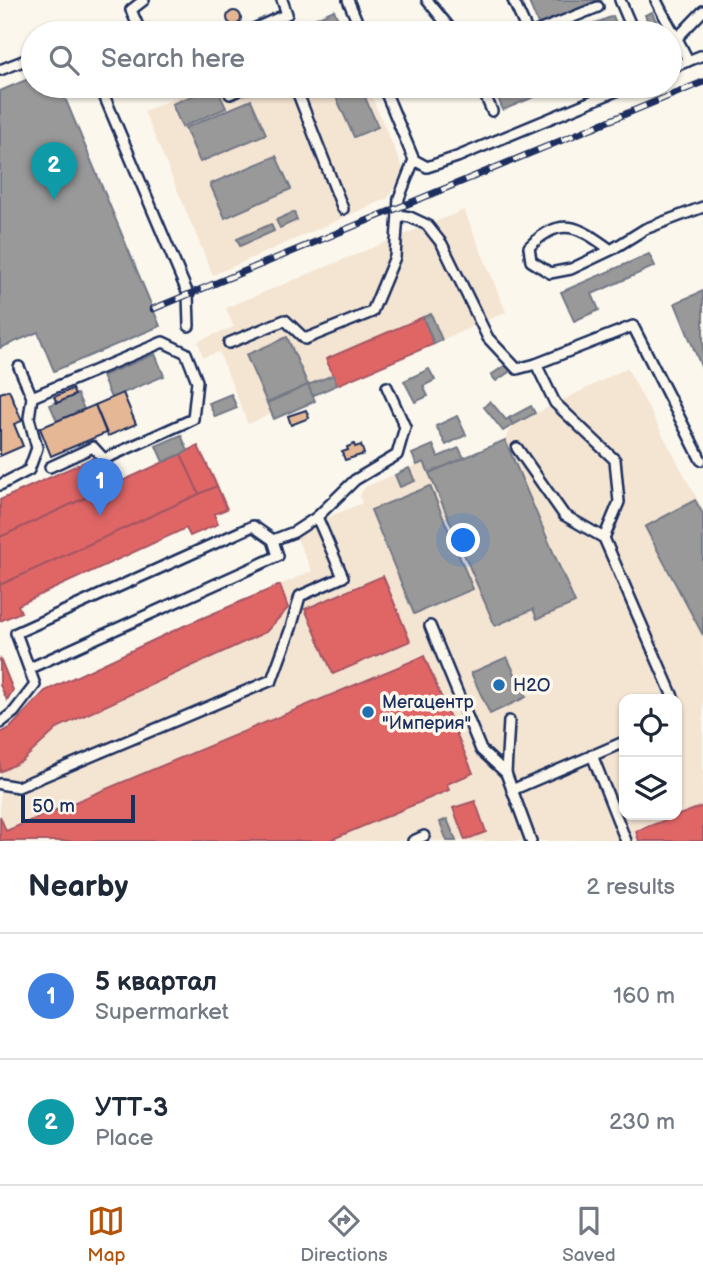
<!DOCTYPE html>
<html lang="en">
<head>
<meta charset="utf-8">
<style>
	:root { --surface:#fff; --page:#f2f2f3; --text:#1f2937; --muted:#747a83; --line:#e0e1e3; --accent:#b45309 }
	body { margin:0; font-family:"Balsamiq Sans",sans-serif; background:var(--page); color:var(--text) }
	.controls { position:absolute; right:21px; bottom:21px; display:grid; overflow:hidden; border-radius:14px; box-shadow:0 2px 5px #0004 }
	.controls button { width:63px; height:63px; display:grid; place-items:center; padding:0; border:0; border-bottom:2px solid var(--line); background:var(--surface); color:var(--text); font:35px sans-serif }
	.scale { position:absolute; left:21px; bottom:18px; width:114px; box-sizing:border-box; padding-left:7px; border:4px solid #1b2f5e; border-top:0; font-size:19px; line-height:24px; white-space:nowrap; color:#1b2f5e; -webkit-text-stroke:5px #fbf7ec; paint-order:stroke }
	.you { position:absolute; left:464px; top:541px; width:24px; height:24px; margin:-18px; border:5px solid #fff; border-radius:50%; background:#1a73e8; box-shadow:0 0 0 10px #1a73e833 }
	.badge { display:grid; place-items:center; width:46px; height:46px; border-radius:50%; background:var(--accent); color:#fff; font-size:23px; font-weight:700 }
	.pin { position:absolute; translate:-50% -58px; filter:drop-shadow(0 2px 4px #0008) }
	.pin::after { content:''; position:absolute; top:37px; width:24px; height:21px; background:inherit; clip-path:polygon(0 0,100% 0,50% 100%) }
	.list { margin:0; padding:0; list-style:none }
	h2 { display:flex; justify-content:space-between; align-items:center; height:91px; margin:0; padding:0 28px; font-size:30px }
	h2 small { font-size:23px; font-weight:400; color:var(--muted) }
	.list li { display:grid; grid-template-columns:46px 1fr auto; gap:21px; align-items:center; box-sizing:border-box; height:126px; padding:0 28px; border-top:2px solid var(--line) }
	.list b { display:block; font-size:26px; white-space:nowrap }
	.list p { margin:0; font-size:23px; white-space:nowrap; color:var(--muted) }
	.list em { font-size:23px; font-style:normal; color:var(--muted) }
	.icon { flex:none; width:38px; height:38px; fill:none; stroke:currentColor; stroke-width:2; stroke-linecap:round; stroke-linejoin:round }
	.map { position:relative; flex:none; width:703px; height:841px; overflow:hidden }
	.search { position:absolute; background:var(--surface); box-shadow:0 2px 5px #0004; left:21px; right:21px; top:21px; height:77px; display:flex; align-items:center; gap:18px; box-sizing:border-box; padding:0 24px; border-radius:38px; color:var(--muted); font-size:26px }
	.sheet { height:343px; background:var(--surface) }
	nav { display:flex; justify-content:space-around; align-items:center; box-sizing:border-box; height:98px; border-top:2px solid var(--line); background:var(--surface); font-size:19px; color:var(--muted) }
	nav a { display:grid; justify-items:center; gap:4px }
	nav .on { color:var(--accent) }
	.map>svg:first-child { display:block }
	.built { fill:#f4e4d2; fill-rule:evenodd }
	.shops { fill:#e06666; stroke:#a55664; stroke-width:2 }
	.industry { fill:#999; stroke:#737987; stroke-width:2 }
	.building { fill:#e5b795; stroke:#1b2f5e; stroke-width:2 }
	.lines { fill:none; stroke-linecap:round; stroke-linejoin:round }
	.service-casing { stroke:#1b2f5e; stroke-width:14 }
	.service { stroke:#fbf7ec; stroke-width:9 }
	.rail-casing { stroke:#1b2f5e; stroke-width:7 }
	.rail { stroke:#fbf7ec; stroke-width:4.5; stroke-dasharray:13; stroke-linecap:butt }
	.poi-dot { fill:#1f6fb2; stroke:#fbf7ec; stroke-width:2.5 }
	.labels { text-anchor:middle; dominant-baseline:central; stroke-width:7; stroke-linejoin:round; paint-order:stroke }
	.poi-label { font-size:18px; fill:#1b2f5e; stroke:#fbf7ec; text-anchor:start }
</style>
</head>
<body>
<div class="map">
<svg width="703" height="841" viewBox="0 0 703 841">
	<rect width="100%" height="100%" fill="#fbf7ec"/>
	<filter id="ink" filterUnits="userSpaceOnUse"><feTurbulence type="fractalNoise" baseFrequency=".0143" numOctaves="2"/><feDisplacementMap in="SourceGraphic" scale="14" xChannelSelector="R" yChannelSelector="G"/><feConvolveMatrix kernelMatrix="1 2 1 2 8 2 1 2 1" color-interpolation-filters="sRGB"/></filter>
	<g filter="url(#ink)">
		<g class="built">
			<path d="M205,86H367L404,171L388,198L213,275L144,111Z"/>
			<path d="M464,210L506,312L313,396L315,401L274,419L271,414L248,424L219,352L203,357L198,341L234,327L226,308Z"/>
			<path d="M627,368L703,510V841H0V733L10,728L45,691L186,625L312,571L294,532L362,503L360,496L365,487L424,462L429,473L505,440L513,425ZM624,699H677V815H624Z"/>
		</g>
		<g class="shops">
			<path d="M423,317L434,344L337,385L326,359Z"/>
			<path d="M198,446L217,486L199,494L181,454Z"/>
			<path d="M181,454L199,494L0,585V537Z"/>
			<path d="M95,457L108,487L0,537V500Z"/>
			<path d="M217,486L227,509L214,514L218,524L190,536L186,528L18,605L21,612L0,621V585Z"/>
			<path d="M383,576L410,641L333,674L305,609Z"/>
			<path d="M280,585L288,608L266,632L59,727L22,761L0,772V733L10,728L45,691L186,625Z"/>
			<path d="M424,656L473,773L447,784L449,790L328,841H0V816L6,831Z"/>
			<path d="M0,658L13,690L7,700L0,685Z"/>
			<path d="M475,801L486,832L465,840L453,808Z"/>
			<path d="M703,806V841H639L636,831Z"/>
		</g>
		<g class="industry">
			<path d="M528,0H602L539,26Z"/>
			<path d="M334,10L340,24L322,31L316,18Z"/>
			<path d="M652,12L659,28L652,31L645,15Z"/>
			<path d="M613,16L620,33H571Z"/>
			<path d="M33,77V86H60L160,326L54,371L38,332L0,348V91Z"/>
			<path d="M216,86L226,108L182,127L172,104Z"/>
			<path d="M331,86H360L378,127L354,137Z"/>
			<path d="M493,86H560L503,110Z"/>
			<path d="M251,100L266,134L200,162L185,128Z"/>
			<path d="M276,156L291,189L225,218L210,184Z"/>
			<path d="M294,212L297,220L280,228L276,220Z"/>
			<path d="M271,224L274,231L240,246L237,239Z"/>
			<path d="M649,254L655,266L592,294L599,310L574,321L561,292Z"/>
			<path d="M703,291V371L675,303Z"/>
			<path d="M431,314L442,340L434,344L423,317Z"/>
			<path d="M287,337L308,385L267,403L246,355Z"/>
			<path d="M155,354L164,376L111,398L102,376Z"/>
			<path d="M507,364L512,370L496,381L491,375Z"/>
			<path d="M429,369L435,380L423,386L428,396L415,402L404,381Z"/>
			<path d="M333,375L337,385L312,396L308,385Z"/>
			<path d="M308,385L315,401L274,419L267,403Z"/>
			<path d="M77,394L84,409L57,421L50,405Z"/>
			<path d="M231,394L237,408L215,417L209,403Z"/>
			<path d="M490,401L506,420L509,418L513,425L503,431L484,407Z"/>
			<path d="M531,406L535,413L513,425L509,418Z"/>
			<path d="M457,416L466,435L446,445L436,426Z"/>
			<path d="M181,435L188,451L163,462L156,446Z"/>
			<path d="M505,440L575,603L537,619L533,609L495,626L429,473Z"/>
			<path d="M433,445L438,457L459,448L464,458L429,473L424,462L417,465L412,454Z"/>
			<path d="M409,468L415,481L400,487L395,475Z"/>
			<path d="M430,486L473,589L414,614L371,510Z"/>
			<path d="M695,500L703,514V635L645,527Z"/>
			<path d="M507,657L526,697L490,714L471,673Z"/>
			<path d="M447,819L456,841H447L440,822Z"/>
		</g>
		<g class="building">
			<circle cx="234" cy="18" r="7"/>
			<path d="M72,389L75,395L57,403L54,397Z"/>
			<path d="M9,390L22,421L14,424L23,446L0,456V393Z"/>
			<path d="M123,393L136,424L108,436L95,405Z"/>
			<path d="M95,405L106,433L51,456L40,428Z"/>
			<path d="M306,410L309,418L291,425L288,416Z"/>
			<path d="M354,444L355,447L361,445L364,454L345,460L342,452L348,450L347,447Z"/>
		</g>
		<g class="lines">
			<g class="service-casing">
				<g id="service">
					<path d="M348,0L362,33"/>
					<path d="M427,0L454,33"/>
					<path d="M513,0L528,33"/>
					<path d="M620,0L634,33"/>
					<path d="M656,0C666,22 679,39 688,61"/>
					<path d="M141,33L131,10L144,0"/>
					<path d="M245,33L287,14L282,0"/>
					<path d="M339,33L359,26"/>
					<path d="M533,33L598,7"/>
					<path d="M678,37L703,11"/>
					<path d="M670,68L703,55"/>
					<path d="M0,70L33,57"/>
					<path d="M100,86L188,294L189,326"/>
					<path d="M295,86L343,209"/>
					<path d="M481,86L492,111"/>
					<path d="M230,94L248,86"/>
					<path d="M414,160L427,167L457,157L628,86"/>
					<path d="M398,215L410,217L427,225L442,244L488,338L517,369L536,364L633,326L701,460"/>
					<path d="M611,250C579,227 561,214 529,247L531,261L550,273L571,269L611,250L645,229L703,207"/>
					<path d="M229,343L285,320L305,339L372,312L395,257L399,198L414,160L383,86"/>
					<path d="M536,364L555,403L615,460L619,502L604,538"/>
					<path d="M32,397L163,342L186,353L197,381L193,419L104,459L93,447L50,467"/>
					<path d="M517,448L564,515L604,538L674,699"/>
					<path d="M0,485L29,470L37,448L29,418L32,397L19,367"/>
					<path d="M273,540L294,532L317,517L355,480L397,455L405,427L387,387"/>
					<path d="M430,626L481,750L506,773L531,841"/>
					<path d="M0,723L14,712L35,685L16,633L253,526L273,540L278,556L30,668"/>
					<path d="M592,755L626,841"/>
					<path d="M506,773L509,721"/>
					<path d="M0,784L18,787L272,680L291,628L300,596L343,577L317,517"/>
					<path d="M512,790L624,742"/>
					<path d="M413,841L424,836"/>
				</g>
			</g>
			<use href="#service" class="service"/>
			<g class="rail-casing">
				<path id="rail" d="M153,309L703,82"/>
			</g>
			<use href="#rail" class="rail"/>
		</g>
	</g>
	<g class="poi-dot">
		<circle cx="499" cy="685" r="7"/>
		<circle cx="368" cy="712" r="7"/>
	</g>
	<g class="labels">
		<g class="poi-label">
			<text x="513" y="685">H2O</text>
			<text x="382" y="702">Мегацентр<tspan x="382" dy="21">"Империя"</tspan></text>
		</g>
	</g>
</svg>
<div class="controls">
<button><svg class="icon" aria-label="locate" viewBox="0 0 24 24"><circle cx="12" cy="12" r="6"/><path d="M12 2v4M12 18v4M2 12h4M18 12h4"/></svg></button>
<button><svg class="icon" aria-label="layers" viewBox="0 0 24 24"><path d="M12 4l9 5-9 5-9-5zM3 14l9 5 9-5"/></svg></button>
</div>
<div class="scale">50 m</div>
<div class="you"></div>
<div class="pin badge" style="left:100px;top:516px;background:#3f7fe0">1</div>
<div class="pin badge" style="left:54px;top:200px;background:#0f9aa8">2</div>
<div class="search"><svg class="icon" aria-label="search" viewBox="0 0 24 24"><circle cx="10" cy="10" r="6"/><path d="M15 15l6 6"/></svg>Search here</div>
</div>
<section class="sheet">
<h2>Nearby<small>2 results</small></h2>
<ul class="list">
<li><span class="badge" style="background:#3f7fe0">1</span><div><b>5 квартал</b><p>Supermarket</p></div><em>160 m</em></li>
<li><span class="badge" style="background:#0f9aa8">2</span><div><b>УТТ-3</b><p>Place</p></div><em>230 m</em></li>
</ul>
</section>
<nav>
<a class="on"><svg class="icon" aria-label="map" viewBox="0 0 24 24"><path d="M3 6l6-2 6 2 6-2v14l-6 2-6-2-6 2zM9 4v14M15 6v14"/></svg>Map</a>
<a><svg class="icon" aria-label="directions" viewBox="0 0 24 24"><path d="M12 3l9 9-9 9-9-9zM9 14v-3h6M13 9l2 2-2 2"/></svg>Directions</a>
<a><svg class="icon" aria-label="saved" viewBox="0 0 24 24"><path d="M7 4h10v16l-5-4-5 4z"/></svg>Saved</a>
</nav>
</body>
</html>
